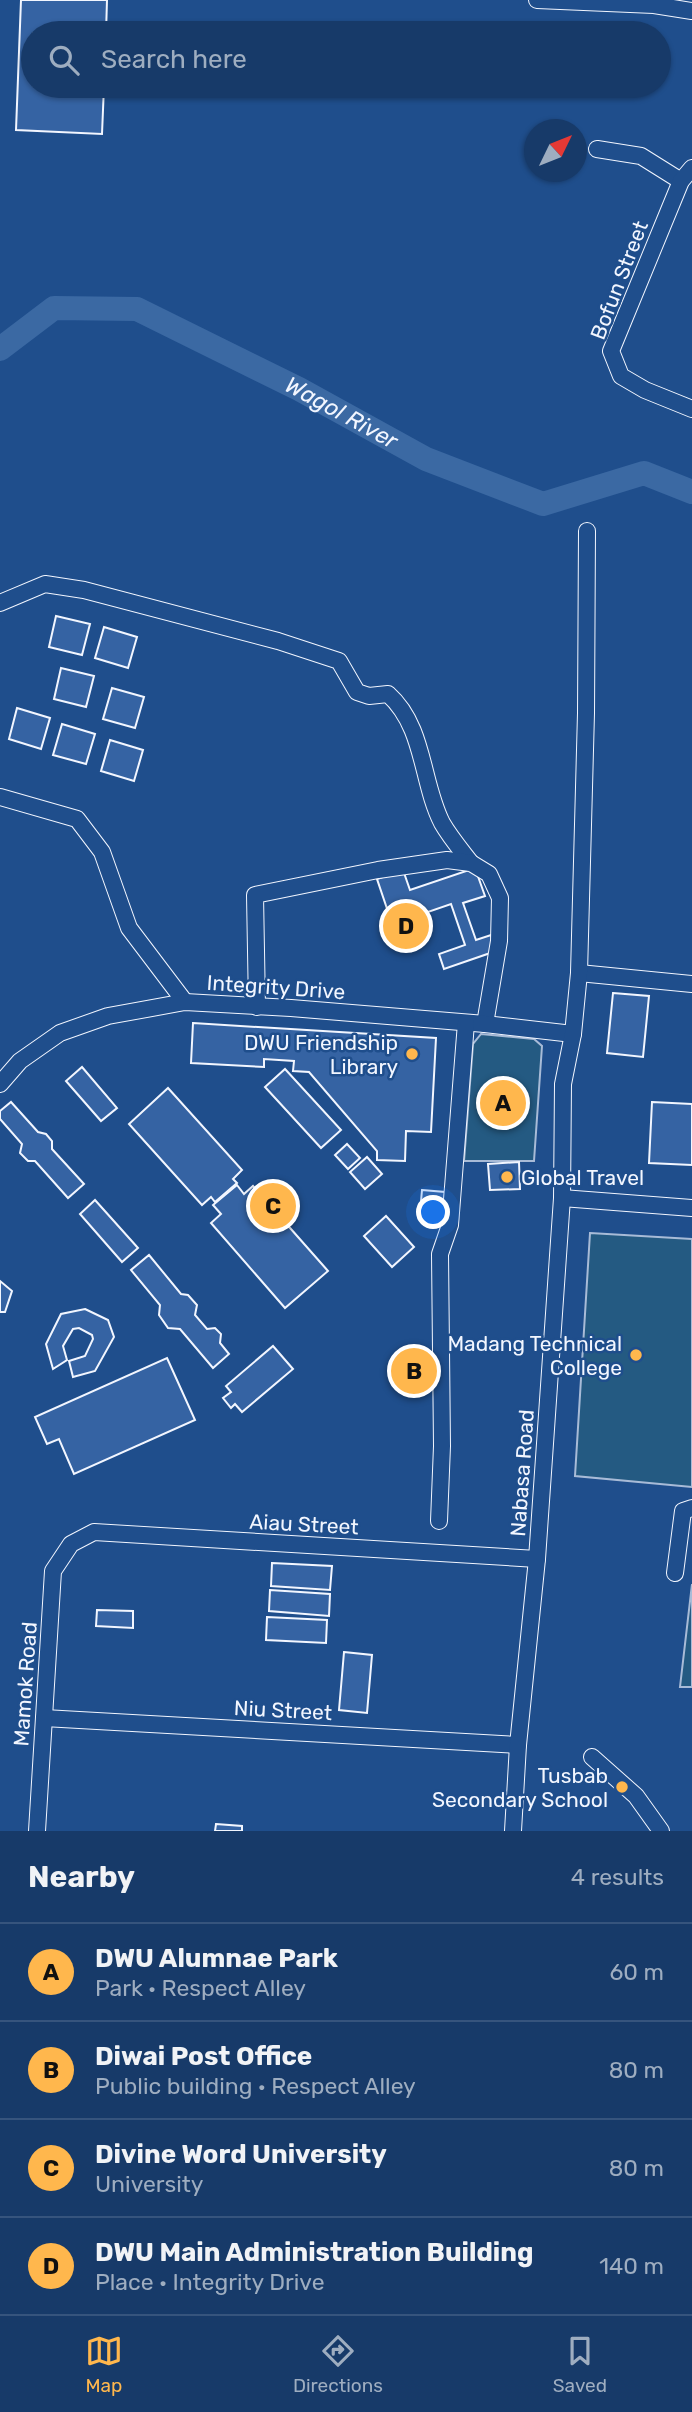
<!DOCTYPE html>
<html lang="en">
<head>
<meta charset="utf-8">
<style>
	:root { --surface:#173a69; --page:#20416f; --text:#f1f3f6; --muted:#9eadc0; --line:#36547d; --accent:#ffb74d }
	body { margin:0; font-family:Rubik,sans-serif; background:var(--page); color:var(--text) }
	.compass { position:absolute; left:524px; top:119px; width:63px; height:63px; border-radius:50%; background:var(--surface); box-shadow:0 2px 5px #0004; rotate:47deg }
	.you { position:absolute; left:434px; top:1213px; width:24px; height:24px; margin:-18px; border:5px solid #fff; border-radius:50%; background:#1a73e8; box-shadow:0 0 0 10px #1a73e833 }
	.badge { display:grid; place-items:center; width:46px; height:46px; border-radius:50%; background:var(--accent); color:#111; font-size:23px; font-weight:700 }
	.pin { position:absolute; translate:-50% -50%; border:4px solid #fff; box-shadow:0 2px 7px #0006 }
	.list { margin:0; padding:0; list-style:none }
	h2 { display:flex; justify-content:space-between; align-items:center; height:91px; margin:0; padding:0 28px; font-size:30px }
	h2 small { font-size:23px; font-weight:400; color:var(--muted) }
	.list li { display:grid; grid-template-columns:46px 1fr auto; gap:21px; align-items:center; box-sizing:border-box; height:98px; padding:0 28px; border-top:2px solid var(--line) }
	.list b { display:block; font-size:26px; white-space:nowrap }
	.list p { margin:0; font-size:23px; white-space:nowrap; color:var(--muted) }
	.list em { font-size:23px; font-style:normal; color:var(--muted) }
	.icon { flex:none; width:38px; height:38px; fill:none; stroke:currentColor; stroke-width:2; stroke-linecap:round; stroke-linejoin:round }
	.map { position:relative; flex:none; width:692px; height:1831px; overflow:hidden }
	.search { position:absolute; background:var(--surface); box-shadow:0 2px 5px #0004; left:21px; right:21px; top:21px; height:77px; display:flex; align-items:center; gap:18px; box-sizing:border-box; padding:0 24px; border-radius:38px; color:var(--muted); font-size:26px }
	.sheet { height:483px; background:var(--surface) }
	nav { display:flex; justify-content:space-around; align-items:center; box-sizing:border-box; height:98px; border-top:2px solid var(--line); background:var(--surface); font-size:19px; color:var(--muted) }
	nav a { display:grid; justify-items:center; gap:4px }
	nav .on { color:var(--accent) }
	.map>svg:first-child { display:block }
	.green { fill:#245a82; stroke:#a8bbd7; stroke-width:2 }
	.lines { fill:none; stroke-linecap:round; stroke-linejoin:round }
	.river { stroke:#3b69a3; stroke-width:24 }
	.building { fill:#3563a3; stroke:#f2f6ff; stroke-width:2 }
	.minor-casing { stroke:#f2f6ff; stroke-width:18 }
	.minor { stroke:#1f4e8c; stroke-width:16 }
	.poi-dot { fill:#ffb74d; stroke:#1f4e8c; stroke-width:2.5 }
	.labels { text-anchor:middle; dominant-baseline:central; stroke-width:5; stroke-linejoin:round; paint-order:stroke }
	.street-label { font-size:21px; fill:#f2f6ff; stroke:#1f4e8c }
	.poi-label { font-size:21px; fill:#f2f6ff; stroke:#1f4e8c; text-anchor:end }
	.water-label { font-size:23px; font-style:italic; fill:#f2f6ff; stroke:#1f4e8c }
</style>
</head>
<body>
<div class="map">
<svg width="692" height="1831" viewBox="0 0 692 1831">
	<rect width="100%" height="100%" fill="#1f4e8c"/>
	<g class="green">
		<path d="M481,1034L534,1039L542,1046L534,1161H464L473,1044Z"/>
		<path d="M590,1233L692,1239V1487L575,1476Z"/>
		<path d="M692,1584V1687H680Z"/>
	</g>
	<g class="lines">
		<path class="river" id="s1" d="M0,349L54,308L137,309L299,389L426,459L543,504L644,473L692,492"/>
	</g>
	<g class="building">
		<path d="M21,0H107L106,33H33V86H104L102,134L16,130Z"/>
		<path d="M56,616L90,624L82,655L49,647Z"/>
		<path d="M104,627L137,637L128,668L95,658Z"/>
		<path d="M61,668L94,676L86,707L54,699Z"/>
		<path d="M112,688L144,697L135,728L103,719Z"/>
		<path d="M17,708L50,718L41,749L9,739Z"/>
		<path d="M62,724L95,734L86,764L53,755Z"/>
		<path d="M110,740L143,750L134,781L101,771Z"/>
		<path d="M475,868L485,896L463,903L476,940L491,935L496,951L444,969L439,954L465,945L451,904L416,916L424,939L400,947L377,879L403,870L410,890Z"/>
		<path d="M613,993L649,996L643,1057L607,1053Z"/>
		<path d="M193,1023L436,1038L431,1132L406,1131L405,1161L377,1160V1151L309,1072L293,1071L294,1061L264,1059V1067L191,1063Z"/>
		<path d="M82,1067L117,1108L101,1121L66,1081Z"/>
		<path d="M285,1069L341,1130L321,1148L265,1087Z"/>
		<path d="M168,1088L242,1170L233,1179L237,1183L215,1202L211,1197L202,1205L129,1124Z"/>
		<path d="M11,1102L38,1132L46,1134L52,1141V1149L84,1184L68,1198L35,1161H28L20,1153L22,1144L0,1119V1111Z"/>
		<path d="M652,1102L692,1104V1165L649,1163Z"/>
		<path d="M347,1144L360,1158L348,1169L335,1155Z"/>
		<path d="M367,1157L382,1174L365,1189L350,1172Z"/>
		<path d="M519,1162L520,1189L490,1190L488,1164Z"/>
		<path d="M237,1185L244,1194L253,1186L328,1271L285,1308L211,1223L221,1214L213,1205Z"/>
		<path d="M422,1190L445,1192L443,1215L420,1213Z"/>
		<path d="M95,1200L138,1248L122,1262L80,1214Z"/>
		<path d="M386,1216L414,1247L392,1267L364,1236Z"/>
		<path d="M149,1255L181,1294L188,1295L197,1305L195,1315L207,1329L215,1328L221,1334L220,1343L229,1354L213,1368L180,1329L168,1328L159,1315L160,1305L131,1270Z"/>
		<path d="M0,1281L12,1291L5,1312H0Z"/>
		<path d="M85,1309L108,1320L114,1337L95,1371L73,1377L69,1361L85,1356L93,1339L92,1335L79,1328L73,1329L63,1346L67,1360L53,1369L46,1344L61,1314Z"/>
		<path d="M273,1346L293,1369L242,1412L235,1404L231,1408L223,1398L231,1392L226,1386Z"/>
		<path d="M167,1358L195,1420L74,1474L59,1439L47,1444L35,1417Z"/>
		<path d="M272,1563L332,1566L330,1590L271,1586Z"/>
		<path d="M270,1590L330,1594L329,1616L269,1611Z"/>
		<path d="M97,1610L133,1611V1628L96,1626Z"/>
		<path d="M267,1617L327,1620L326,1643L266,1640Z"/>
		<path d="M344,1652L372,1655L367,1713L339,1710Z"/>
		<path d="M216,1824L242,1826V1831H215Z"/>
	</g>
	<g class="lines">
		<g class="minor-casing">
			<g id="minor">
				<path d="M537,0L654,5L692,11"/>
				<path d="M597,149L641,156L681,181"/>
				<path d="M692,168L681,181L611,351L621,376L645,390L692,409"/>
				<path d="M0,603L45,584L84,590L278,641L339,661L357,692L369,696L388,694C425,727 421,782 442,823C450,837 461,850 471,863"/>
				<path d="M0,797L77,819L102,852L129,928L185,1002"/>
				<path d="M579,973L692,984"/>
				<path d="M257,1007L255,895L378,870L447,860L471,863L489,874L500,898L499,941L485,1024"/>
				<path d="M0,1084L20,1061L60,1033L108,1016L185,1002L291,1008L485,1024L573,1034"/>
				<path d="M562,1198L692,1208"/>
				<path d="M439,1521L442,1446L440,1254L450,1225L466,1023"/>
				<path d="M675,1573L683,1511L692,1508"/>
				<path d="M44,1718L518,1745"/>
				<path d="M592,1757L636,1796L661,1831"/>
				<path d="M37,1831L53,1571L71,1544L94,1532L537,1559"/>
				<path d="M513,1831L518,1745L537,1559L562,1198L563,1084L573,1034L579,973L586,713L587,531"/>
			</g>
		</g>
		<use href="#minor" class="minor"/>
	</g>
	<g class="poi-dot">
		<circle cx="412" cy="1054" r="7"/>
		<circle cx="507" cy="1177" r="7"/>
		<circle cx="636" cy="1355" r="7"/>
		<circle cx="622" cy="1787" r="7"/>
	</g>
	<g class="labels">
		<g class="street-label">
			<text transform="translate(619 280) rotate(-69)">Bofun Street</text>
			<text transform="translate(276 987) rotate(4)">Integrity Drive</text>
			<text transform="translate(522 1473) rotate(-86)">Nabasa Road</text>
			<text transform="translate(304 1524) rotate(3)">Aiau Street</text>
			<text transform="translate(25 1684) rotate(-86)">Mamok Road</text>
			<text transform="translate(283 1710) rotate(3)">Niu Street</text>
		</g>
		<g class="poi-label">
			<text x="398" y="1042">DWU Friendship<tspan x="398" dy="24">Library</tspan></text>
			<text x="521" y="1177" text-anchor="start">Global Travel</text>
			<text x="622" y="1343">Madang Technical<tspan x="622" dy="24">College</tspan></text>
			<text x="608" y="1775">Tusbab<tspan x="608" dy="24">Secondary School</tspan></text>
		</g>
		<g class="water-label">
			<text stroke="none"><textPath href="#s1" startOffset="380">Wagol River</textPath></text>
		</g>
	</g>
</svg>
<svg class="compass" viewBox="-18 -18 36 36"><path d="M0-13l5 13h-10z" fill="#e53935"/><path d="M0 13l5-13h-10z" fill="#9eadc0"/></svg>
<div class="you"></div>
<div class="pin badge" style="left:503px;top:1103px">A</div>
<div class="pin badge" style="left:414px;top:1371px">B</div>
<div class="pin badge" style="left:273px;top:1206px">C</div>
<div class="pin badge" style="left:406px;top:926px">D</div>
<div class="search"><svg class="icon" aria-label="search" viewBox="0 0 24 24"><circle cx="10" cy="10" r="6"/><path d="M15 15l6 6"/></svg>Search here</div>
</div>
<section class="sheet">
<h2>Nearby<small>4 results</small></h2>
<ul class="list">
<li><span class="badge">A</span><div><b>DWU Alumnae Park</b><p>Park · Respect Alley</p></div><em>60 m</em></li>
<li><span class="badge">B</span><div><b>Diwai Post Office</b><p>Public building · Respect Alley</p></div><em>80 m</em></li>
<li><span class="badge">C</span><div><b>Divine Word University</b><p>University</p></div><em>80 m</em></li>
<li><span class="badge">D</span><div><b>DWU Main Administration Building</b><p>Place · Integrity Drive</p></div><em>140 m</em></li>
</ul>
</section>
<nav>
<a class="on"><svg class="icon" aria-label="map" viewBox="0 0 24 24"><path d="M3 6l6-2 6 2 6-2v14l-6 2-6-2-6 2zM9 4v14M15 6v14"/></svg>Map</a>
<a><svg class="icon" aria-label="directions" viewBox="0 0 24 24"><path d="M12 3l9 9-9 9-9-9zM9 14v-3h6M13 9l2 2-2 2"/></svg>Directions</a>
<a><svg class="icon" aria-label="saved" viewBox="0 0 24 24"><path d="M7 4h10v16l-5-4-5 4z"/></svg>Saved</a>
</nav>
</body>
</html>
